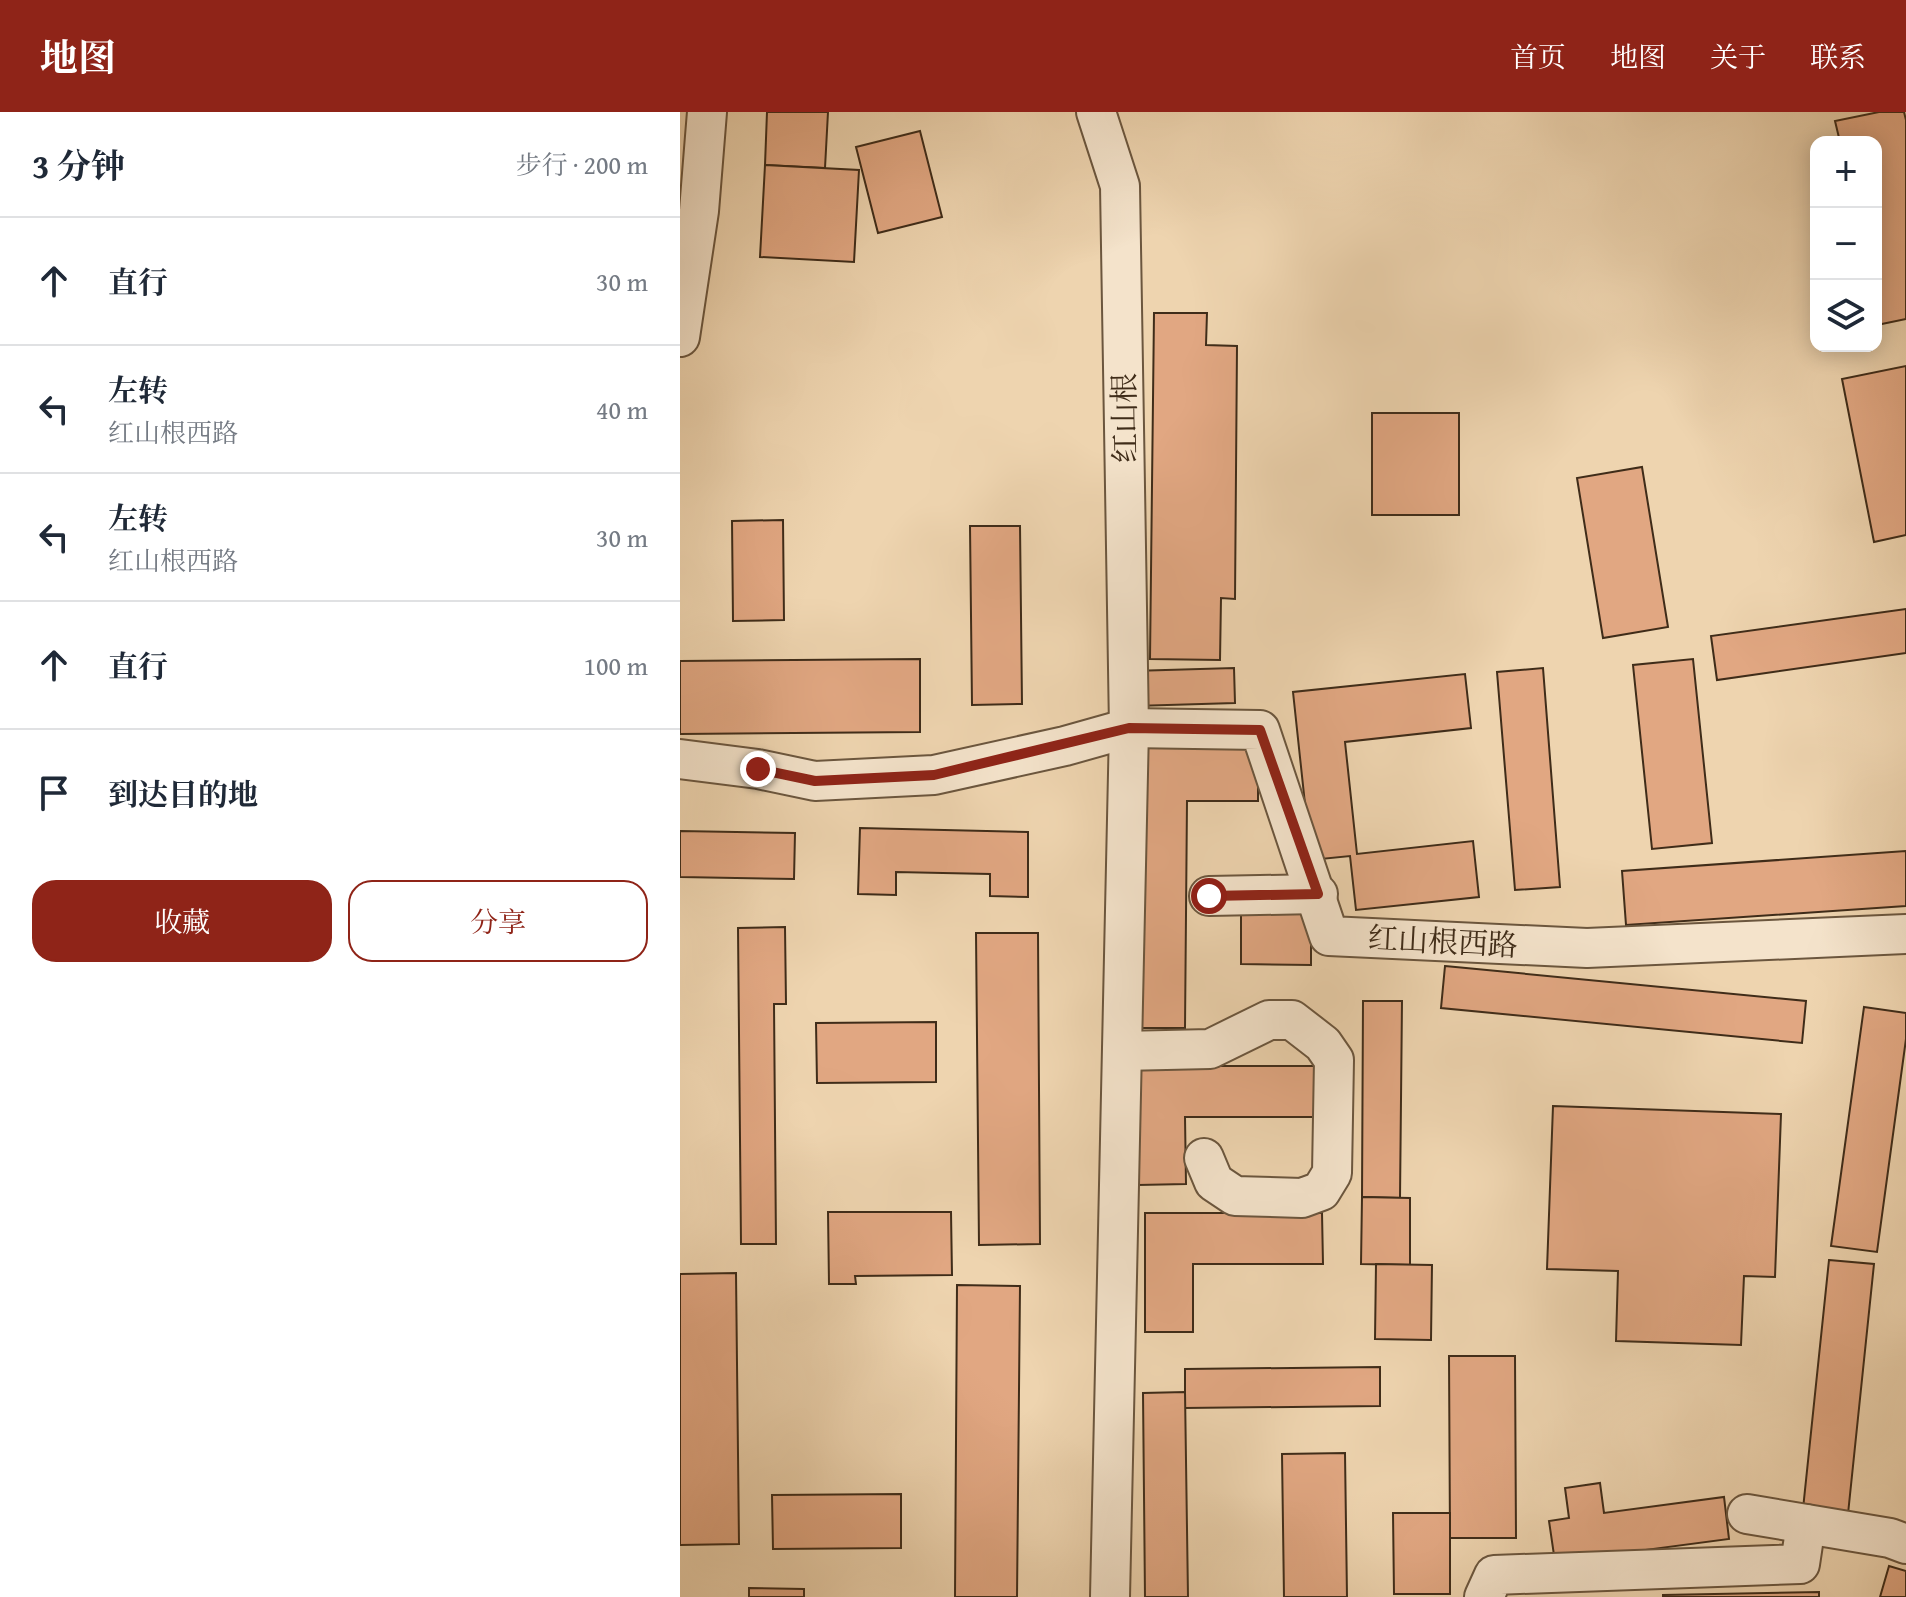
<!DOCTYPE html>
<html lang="zh">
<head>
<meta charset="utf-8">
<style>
	:root { --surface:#fff; --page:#f6f6f7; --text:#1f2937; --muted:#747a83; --line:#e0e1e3; --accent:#8f2418 }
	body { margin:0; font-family:"Gentium Book Plus","Noto Serif SC",serif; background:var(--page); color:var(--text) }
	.controls { position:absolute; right:24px; top:24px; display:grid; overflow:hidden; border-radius:16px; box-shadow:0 4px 20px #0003 }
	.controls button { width:72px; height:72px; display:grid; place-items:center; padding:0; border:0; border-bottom:2px solid var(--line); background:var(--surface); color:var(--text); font:40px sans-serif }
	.stop { position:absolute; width:24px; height:24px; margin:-18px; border:6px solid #8f2418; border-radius:50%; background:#fff }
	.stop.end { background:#8f2418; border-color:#fff; box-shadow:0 2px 8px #0008 }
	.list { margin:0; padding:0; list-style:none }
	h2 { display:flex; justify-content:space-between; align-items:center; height:104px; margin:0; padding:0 32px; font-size:34px }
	h2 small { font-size:26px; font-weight:400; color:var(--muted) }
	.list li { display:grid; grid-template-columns:52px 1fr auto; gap:24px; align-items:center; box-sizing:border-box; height:128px; padding:0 32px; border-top:2px solid var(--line) }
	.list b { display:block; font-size:30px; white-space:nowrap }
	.list p { margin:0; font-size:26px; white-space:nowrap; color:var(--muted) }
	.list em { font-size:26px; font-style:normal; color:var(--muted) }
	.actions { display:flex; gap:16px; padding:24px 32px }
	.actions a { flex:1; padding:18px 0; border:2px solid var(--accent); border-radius:24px; text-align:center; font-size:28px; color:var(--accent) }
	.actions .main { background:var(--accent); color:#fff }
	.icon { flex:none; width:44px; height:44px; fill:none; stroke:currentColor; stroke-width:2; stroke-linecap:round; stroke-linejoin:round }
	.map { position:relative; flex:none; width:1226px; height:1485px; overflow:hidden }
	header { display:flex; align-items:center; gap:48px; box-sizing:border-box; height:112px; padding:0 40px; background:var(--accent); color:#fff }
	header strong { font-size:38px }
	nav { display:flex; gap:44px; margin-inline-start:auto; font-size:28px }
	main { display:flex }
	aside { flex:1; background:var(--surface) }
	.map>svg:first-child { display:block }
	.building { fill:#e1a782; stroke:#3f2c19; stroke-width:2 }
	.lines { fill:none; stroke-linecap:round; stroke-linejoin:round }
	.minor-casing { stroke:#6b563e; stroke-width:42 }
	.minor { stroke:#f4e3cb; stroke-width:38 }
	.route { stroke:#8f2418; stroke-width:10 }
	.labels { text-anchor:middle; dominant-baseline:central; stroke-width:7; stroke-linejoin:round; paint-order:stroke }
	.street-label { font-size:30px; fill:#3f2c19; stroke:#f4e3cb }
</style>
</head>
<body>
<header>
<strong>地图</strong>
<nav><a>首页</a><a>地图</a><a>关于</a><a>联系</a></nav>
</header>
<main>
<aside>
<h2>3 分钟<small>步行 · 200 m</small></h2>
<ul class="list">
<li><svg class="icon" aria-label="ahead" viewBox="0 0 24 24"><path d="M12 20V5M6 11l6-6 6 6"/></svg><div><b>直行</b></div><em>30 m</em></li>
<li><svg class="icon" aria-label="left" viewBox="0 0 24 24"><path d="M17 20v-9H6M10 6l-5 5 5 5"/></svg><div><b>左转</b><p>红山根西路</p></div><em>40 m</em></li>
<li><svg class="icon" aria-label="left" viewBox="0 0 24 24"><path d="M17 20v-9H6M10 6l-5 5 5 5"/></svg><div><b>左转</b><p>红山根西路</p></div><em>30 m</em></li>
<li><svg class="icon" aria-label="ahead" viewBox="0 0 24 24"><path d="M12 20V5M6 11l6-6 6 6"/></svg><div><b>直行</b></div><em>100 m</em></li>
<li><svg class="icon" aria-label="arrive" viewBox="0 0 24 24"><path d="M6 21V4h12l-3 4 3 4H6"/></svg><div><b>到达目的地</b></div></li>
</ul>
<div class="actions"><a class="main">收藏</a><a>分享</a></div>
</aside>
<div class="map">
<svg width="1226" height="1485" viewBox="0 0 1226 1485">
	<rect width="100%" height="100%" fill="#eed4af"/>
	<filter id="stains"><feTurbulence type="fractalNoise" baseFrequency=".0025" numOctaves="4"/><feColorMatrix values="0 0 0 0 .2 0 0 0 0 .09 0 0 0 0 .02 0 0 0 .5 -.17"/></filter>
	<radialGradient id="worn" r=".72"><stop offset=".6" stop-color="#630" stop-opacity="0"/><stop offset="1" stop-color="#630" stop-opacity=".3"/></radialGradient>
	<g class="building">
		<path d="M87,0H148L145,56L85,53Z"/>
		<path d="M1199,0H1224L1226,8V207L1197,213L1196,30H1160L1155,9Z"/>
		<path d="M240,19L262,105L198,121L176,35Z"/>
		<path d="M85,53L179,58L174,150L80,145Z"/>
		<path d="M474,201H527L526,233L557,234L555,487L541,486L540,548L470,547Z"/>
		<path d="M1226,254V423L1194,430L1162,267Z"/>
		<rect x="692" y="301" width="87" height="102"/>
		<path d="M962,355L988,515L923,526L897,366Z"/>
		<path d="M103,408L104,508L53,509L52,409Z"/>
		<path d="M290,414H340L342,592L292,593Z"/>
		<path d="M1226,497V541L1037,568L1031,524Z"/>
		<path d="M240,547V620L0,622V549Z"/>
		<path d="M1013,547L1032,731L972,737L953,553Z"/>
		<path d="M554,556L555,591L454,594L452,559Z"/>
		<path d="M863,556L880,775L835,778L817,560Z"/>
		<path d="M785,562L791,616L665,630L677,742L793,729L799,785L676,798L670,744L631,748L613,580Z"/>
		<path d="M460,634L578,635V689H507L505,916H458Z"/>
		<path d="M180,716L348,720V785L310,784V762L216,760V783L178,782Z"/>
		<path d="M0,719L115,721L114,767L0,765Z"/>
		<path d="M1226,739V794L946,813L942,759Z"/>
		<path d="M561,801L631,802V853L561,852Z"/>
		<path d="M105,815L106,892H94L96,1132H61L58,816Z"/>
		<path d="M296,821H358L360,1132L299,1133Z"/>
		<path d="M765,854L1126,889L1122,931L761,896Z"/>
		<path d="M683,889H722L720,1086L682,1085Z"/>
		<path d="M1184,895L1226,901V927L1197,1140L1151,1134Z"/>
		<path d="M256,910V970L137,971L136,911Z"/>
		<path d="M458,954H636V1005H505L506,1072L458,1073Z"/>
		<path d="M873,994L1101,1002L1095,1165L1064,1164L1061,1233L936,1229L938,1159L867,1157Z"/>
		<path d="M682,1085L730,1086V1153L681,1152Z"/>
		<path d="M148,1100H271L272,1163L175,1164L176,1172H149Z"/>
		<path d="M465,1101H642L643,1152H513V1220H465Z"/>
		<path d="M1149,1148L1194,1152L1168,1402L1123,1397Z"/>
		<path d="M696,1152L752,1153L751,1228L695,1227Z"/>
		<path d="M56,1161L59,1432L0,1433V1162Z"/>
		<path d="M277,1173L340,1174L337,1485H275Z"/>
		<path d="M769,1244H835L836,1426H770Z"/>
		<path d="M700,1255V1294L505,1296V1257Z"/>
		<path d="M505,1280L508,1485H465L463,1281Z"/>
		<path d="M665,1341L667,1485H604L602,1342Z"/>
		<path d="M920,1371L924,1401L1044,1385L1049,1427L875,1450L869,1409L889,1406L885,1376Z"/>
		<path d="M221,1382V1436L93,1437L92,1383Z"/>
		<path d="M713,1401H770V1482H714Z"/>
		<path d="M1209,1454L1226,1459V1485H1200Z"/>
		<path d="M69,1476L124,1477V1485H69Z"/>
		<path d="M1139,1480V1485H983V1483Z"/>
	</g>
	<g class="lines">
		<g class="minor-casing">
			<g id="minor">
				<path d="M416,0L440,74L449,616L430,1485"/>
				<path d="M0,225L19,99L27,0"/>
				<path d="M0,647L78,657L135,669L254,663L385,634L449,616L580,618L649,824L907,836L1226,822"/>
				<path d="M529,784L638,782"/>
				<path d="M442,939L530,937L589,908H612L643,932L654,948L652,1061L641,1079L622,1086L555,1084L534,1070L524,1046"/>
				<path d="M1067,1402L1210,1426L1226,1432"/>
				<path d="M804,1485L814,1463L1120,1452L1126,1412"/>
			</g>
		</g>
		<use href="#minor" class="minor"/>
	</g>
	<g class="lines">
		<path class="route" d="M78,657L135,669L254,663L449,616L580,618L638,782L529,784"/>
	</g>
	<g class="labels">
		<g class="street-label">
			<text transform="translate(444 306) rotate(-91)">红山根</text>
			<text transform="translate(763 829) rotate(3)">红山根西路</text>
		</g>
	</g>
	<rect width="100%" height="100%" filter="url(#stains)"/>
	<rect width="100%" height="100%" fill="url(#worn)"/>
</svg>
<div class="controls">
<button>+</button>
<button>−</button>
<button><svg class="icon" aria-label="layers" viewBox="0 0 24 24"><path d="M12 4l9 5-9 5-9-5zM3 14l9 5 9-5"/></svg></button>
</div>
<div class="stop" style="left:529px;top:784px"></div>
<div class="stop end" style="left:78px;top:657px"></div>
</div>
</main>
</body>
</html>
